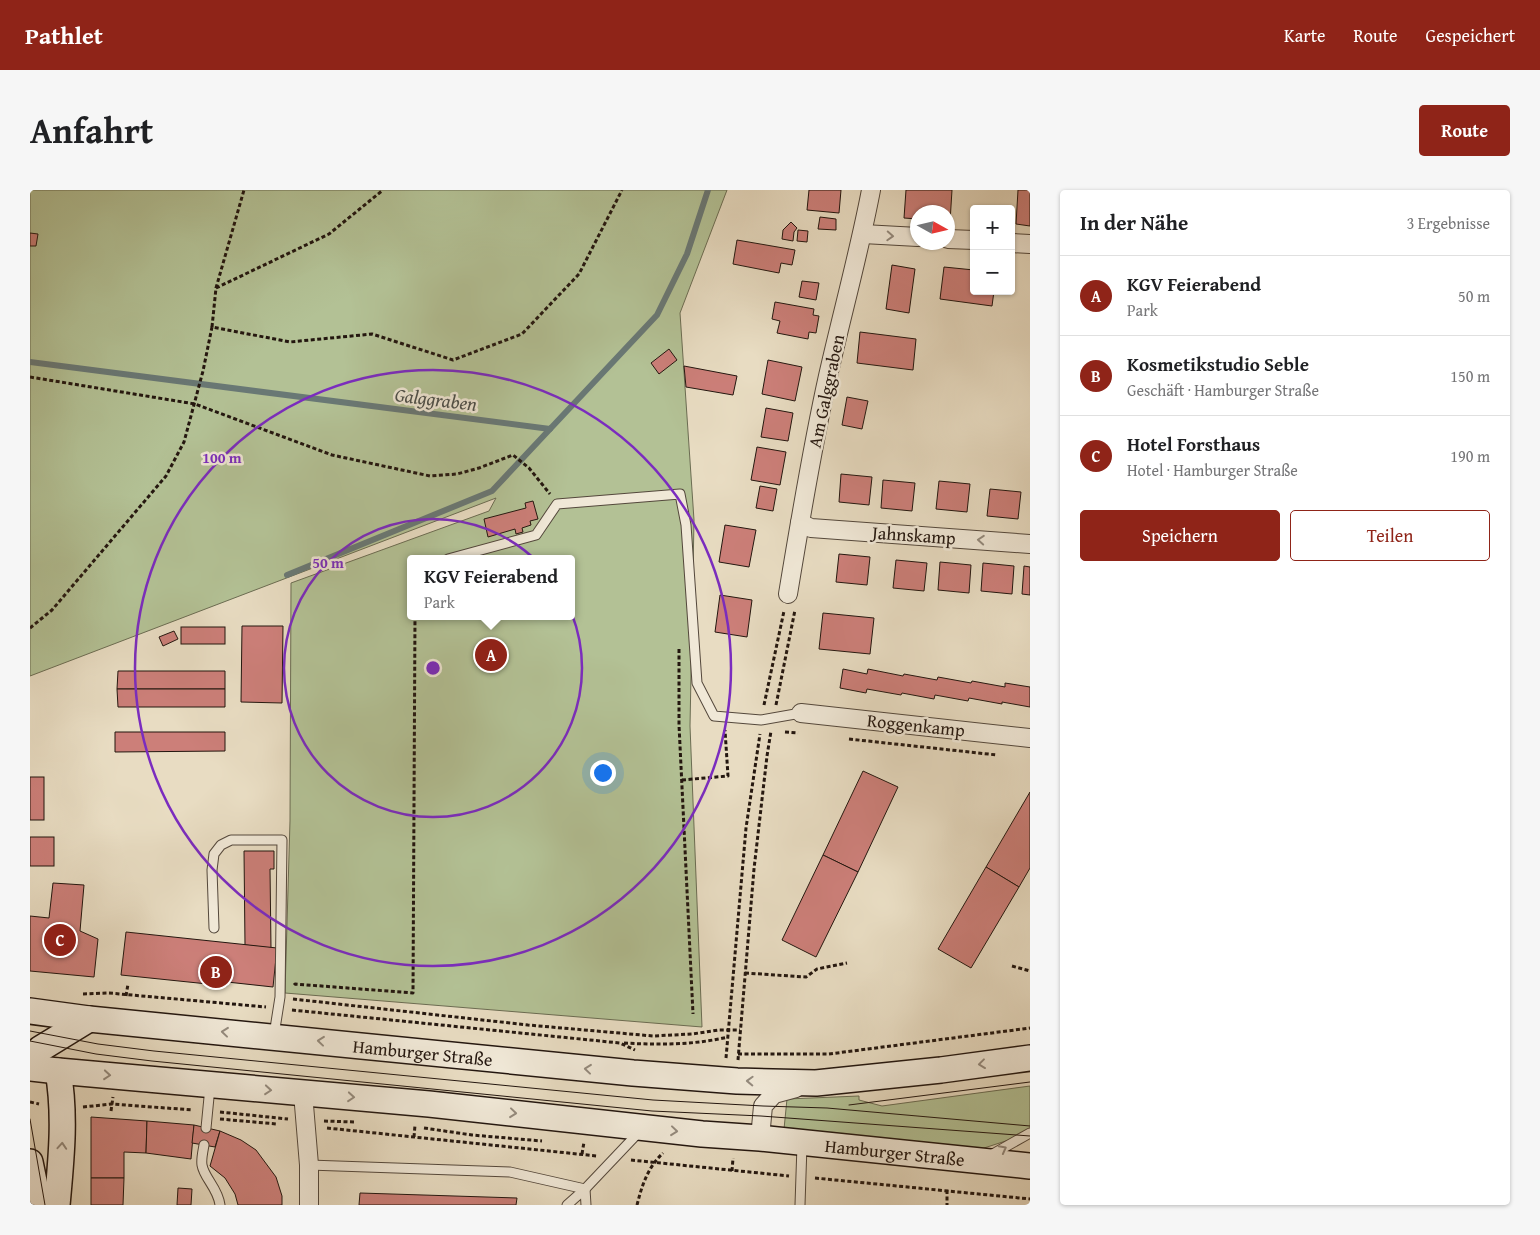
<!DOCTYPE html>
<html lang="de">
<head>
<meta charset="utf-8">
<style>
	:root { --surface:#fff; --page:#f6f6f6; --text:#202124; --muted:#757577; --line:#e0e0e0; --accent:#8f2418 }
	body { margin:0; font-family:"Gentium Book Plus",serif; background:var(--page); color:var(--text) }
	.controls { position:absolute; right:15px; top:15px; display:grid; overflow:hidden; border-radius:5px; box-shadow:0 1px 4px #0004 }
	.controls button { width:45px; height:45px; display:grid; place-items:center; padding:0; border:0; border-bottom:1px solid var(--line); background:var(--surface); color:var(--text); font:25px sans-serif }
	.compass { position:absolute; left:880px; top:15px; width:45px; height:45px; border-radius:50%; background:var(--surface); box-shadow:0 1px 4px #0004; rotate:98deg }
	.you { position:absolute; left:572px; top:582px; width:18px; height:18px; margin:-12px; border:4px solid #fff; border-radius:50%; background:#1a73e8; box-shadow:0 0 0 8px #1a73e833 }
	.badge { display:grid; place-items:center; width:32px; height:32px; border-radius:50%; background:var(--accent); color:#fff; font-size:16px; font-weight:700 }
	.pin { position:absolute; translate:-50% -50%; border:2px solid #fff; box-shadow:0 1px 5px #0006 }
	.popup { position:absolute; left:377px; top:365px; width:168px; height:65px; box-sizing:border-box; display:grid; place-content:center; border-radius:5px; background:var(--surface); filter:drop-shadow(0 1px 4px #0005); font-size:16px; white-space:nowrap; color:var(--muted) }
	.popup b { font-size:19px; color:var(--text) }
	.popup::after { content:''; position:absolute; left:50%; top:100%; margin-left:-10px; border:10px solid transparent; border-top-color:var(--surface) }
	.list { margin:0; padding:0; list-style:none }
	h2 { display:flex; justify-content:space-between; align-items:center; height:65px; margin:0; padding:0 20px; font-size:21px }
	h2 small { font-size:16px; font-weight:400; color:var(--muted) }
	.list li { display:grid; grid-template-columns:32px 1fr auto; gap:15px; align-items:center; box-sizing:border-box; height:80px; padding:0 20px; border-top:1px solid var(--line) }
	.list b { display:block; font-size:19px; white-space:nowrap }
	.list p { margin:0; font-size:16px; white-space:nowrap; color:var(--muted) }
	.list em { font-size:16px; font-style:normal; color:var(--muted) }
	.actions { display:flex; gap:10px; padding:15px 20px }
	.actions a { flex:1; padding:11px 0; border:1px solid var(--accent); border-radius:5px; text-align:center; font-size:18px; color:var(--accent) }
	.actions .main { background:var(--accent); color:#fff }
	.map { position:relative; flex:none; width:1000px; height:1015px; overflow:hidden; border-radius:5px }
	header { display:flex; align-items:center; gap:30px; box-sizing:border-box; height:70px; padding:0 25px; background:var(--accent); color:#fff }
	header strong { font-size:24px }
	nav { display:flex; gap:28px; margin-inline-start:auto; font-size:18px }
	.intro { display:flex; align-items:center; justify-content:space-between; box-sizing:border-box; height:120px; padding:0 30px }
	h1 { margin:0; font-size:35px }
	.button { padding:12px 22px; border-radius:5px; background:var(--accent); color:#fff; font-size:18px; font-weight:700 }
	main { display:flex; gap:30px; padding:0 30px }
	aside { flex:1; background:var(--surface); border-radius:5px; box-shadow:0 1px 4px #0004 }
	.map>svg:first-child { display:block }
	.green { fill:#b3c195; stroke:#6b6c52; fill-rule:evenodd }
	.lines { fill:none; stroke-linecap:round; stroke-linejoin:round }
	.stream { stroke:#697875; stroke-width:6 }
	.building { fill:#cc7f79; stroke:#23160f }
	.lane-casing { stroke:#54483c; stroke-width:11 }
	.street-casing { stroke:#54483c; stroke-width:20 }
	.secondary-casing { stroke:#23160f; stroke-width:28 }
	.path { stroke:#23160f; stroke-width:3; stroke-dasharray:4 2.5; stroke-linecap:butt }
	.lane { stroke:#f0e8d7; stroke-width:9 }
	.street { stroke:#f0e8d7; stroke-width:18 }
	.secondary { stroke:#f0e8d7; stroke-width:25 }
	.tram { stroke:#23160f; stroke-width:1 }
	.oneway { stroke:#948a7d }
	.ring { fill:none; stroke:#7b2cbf; stroke-width:2.5 }
	.labels { text-anchor:middle; dominant-baseline:central; stroke-width:5; stroke-linejoin:round; paint-order:stroke }
	.street-label { font-size:18px; fill:#23160f; stroke:#f0e8d7 }
	.water-label { font-size:19px; font-style:italic; fill:#4c4f4a; stroke:#f0e8d7 }
	.centre { fill:#7b2cbf; stroke:#f0e8d7; stroke-width:2.5 }
	.ring-label { font-size:15px; text-anchor:middle; font-weight:bold; fill:#7b2cbf; stroke:#f0e8d7; stroke-width:5; stroke-linejoin:round; paint-order:stroke }
</style>
</head>
<body>
<header>
<strong>Pathlet</strong>
<nav><a>Karte</a><a>Route</a><a>Gespeichert</a></nav>
</header>
<div class="intro"><h1>Anfahrt</h1><a class="button">Route</a></div>
<main>
<div class="map">
<svg width="1000" height="1015" viewBox="0 0 1000 1015">
	<rect width="100%" height="100%" fill="#e8dcc2"/>
	<filter id="stains"><feTurbulence type="fractalNoise" baseFrequency=".004" numOctaves="4"/><feColorMatrix values="0 0 0 0 .2 0 0 0 0 .09 0 0 0 0 .02 0 0 0 .5 -.17"/></filter>
	<radialGradient id="worn" r=".72"><stop offset=".6" stop-color="#630" stop-opacity="0"/><stop offset="1" stop-color="#630" stop-opacity=".3"/></radialGradient>
	<g class="green">
		<path d="M0,0H697L650,123L664,330L660,536L672,837L255,803L260,631L261,393L459,321L466,308L0,486ZM381,369H541V426H381Z"/>
		<path d="M1000,896V938L985,948L951,959L754,939L757,909L829,906V910L852,916Z"/>
	</g>
	<g class="lines">
		<g class="stream">
			<path d="M0,172L520,239L627,125L657,64L678,0"/>
			<path d="M257,385L462,301L520,239"/>
		</g>
	</g>
	<g class="building">
		<path d="M779,0H811L809,23L777,20Z"/>
		<path d="M876,0H922L920,32L918,31V22H888V29L874,28Z"/>
		<path d="M988,0H1000V36L986,34Z"/>
		<path d="M790,27L806,29V40L788,39Z"/>
		<path d="M761,32L767,38L764,42L763,51L752,49L753,40Z"/>
		<path d="M768,40L778,41L777,52L767,51Z"/>
		<path d="M0,43L8,44L6,56H0Z"/>
		<path d="M707,50L765,60L762,75L751,73L749,83L703,74Z"/>
		<path d="M862,75L885,79L879,123L856,119Z"/>
		<path d="M914,77L944,80V101H964L962,116L910,109Z"/>
		<path d="M772,91L789,93L786,110L769,107Z"/>
		<path d="M745,112L784,119L783,125L789,126L786,143L779,142L778,149L747,143L750,131L742,129Z"/>
		<path d="M830,142L886,149L883,180L827,173Z"/>
		<path d="M639,159L647,170L629,184L621,173Z"/>
		<path d="M738,170L772,177L765,211L732,204Z"/>
		<path d="M654,176L707,186L703,205L656,197Z"/>
		<path d="M817,207L838,211L832,239L812,235Z"/>
		<path d="M736,218L763,223L758,251L731,247Z"/>
		<path d="M727,257L756,262L750,295L721,290Z"/>
		<path d="M811,284L842,287L839,315L809,312Z"/>
		<path d="M853,290L885,293L882,321L851,318Z"/>
		<path d="M909,291L940,294L937,322L906,319Z"/>
		<path d="M730,296L747,299L743,321L726,318Z"/>
		<path d="M960,299L991,302L988,329L957,326Z"/>
		<path d="M503,311L508,329L500,331L501,335L492,338L493,342L486,344L485,339L458,347L454,329L496,318L495,313Z"/>
		<path d="M695,335L726,340L719,377L689,372Z"/>
		<path d="M809,364L840,367L837,395L806,392Z"/>
		<path d="M866,370L897,373L894,401L863,398Z"/>
		<path d="M910,372L941,375L939,403L908,400Z"/>
		<path d="M953,373L984,376L982,404L951,401Z"/>
		<path d="M994,376L1000,377V405L992,404Z"/>
		<path d="M690,405L722,410L717,447L685,442Z"/>
		<path d="M793,423L844,428L840,464L789,459Z"/>
		<path d="M212,436H253L252,513L211,512Z"/>
		<rect x="151" y="437" width="44" height="17"/>
		<path d="M144,441L148,449L133,456L129,447Z"/>
		<path d="M813,479L837,484L838,479L873,486L874,484L907,490L908,487L941,493L942,491L975,497V493L1000,497V517L972,512V514L939,508L938,511L905,505L904,509L872,503L871,505L837,499L836,503L810,498Z"/>
		<path d="M88,481H195V499H87Z"/>
		<path d="M87,499H195V517H88Z"/>
		<path d="M85,542H195V561L85,562Z"/>
		<path d="M833,581L868,597L828,682L793,665Z"/>
		<rect x="0" y="587" width="14" height="43"/>
		<path d="M1000,602V678L989,697L956,677Z"/>
		<rect x="0" y="647" width="24" height="29"/>
		<path d="M214,661H244V679H240L241,758L215,755Z"/>
		<path d="M793,665L828,682L786,767L752,750Z"/>
		<path d="M956,677L989,697L941,778L908,759Z"/>
		<path d="M23,693L54,695L50,741L68,749L64,787L0,781V726L19,728Z"/>
		<path d="M96,742L247,758L243,797L197,792V796L91,785Z"/>
		<path d="M61,927L117,931L116,963L94,962V988H61Z"/>
		<path d="M117,931L164,935L161,969L116,963Z"/>
		<path d="M164,935L190,941L185,957L162,953Z"/>
		<path d="M190,941L211,950L226,960L246,987L252,1006V1015H208L205,1004L195,988L180,976Z"/>
		<path d="M61,988H94L93,1015H61Z"/>
		<path d="M148,998L162,999L161,1015H147Z"/>
		<path d="M330,1003L487,1008L486,1015H329Z"/>
	</g>
	<g class="lines">
		<g class="lane-casing">
			<g id="lane">
				<path d="M418,369L506,345L527,314L650,304L656,335L667,493L684,526L731,530L771,523"/>
				<path d="M184,738L182,680L184,664L191,655L201,650H252L250,807L244,845"/>
				<path d="M176,938L180,897"/>
				<path d="M174,955C173,961 171,969 172,975C174,988 188,998 190,1015"/>
				<path d="M961,965L1000,943"/>
				<path d="M279,975L480,982L555,999L610,941"/>
				<path d="M537,1015L555,999L556,1015"/>
				<path d="M770,1015L772,955"/>
			</g>
		</g>
		<g class="street-casing">
			<g id="street">
				<path d="M833,44L888,47"/>
				<path d="M918,49L944,50"/>
				<path d="M981,53L1000,54"/>
				<path d="M770,333L781,338L1000,354"/>
				<path d="M758,404C770,331 782,258 798,186C812,124 829,63 841,0"/>
				<path d="M771,523L1000,548"/>
				<path d="M273,903L279,975V1015"/>
				<path d="M730,948L733,916L744,904L766,898"/>
			</g>
		</g>
		<g class="secondary-casing">
			<g id="secondary">
				<path id="s1" d="M0,821L59,829L603,883L707,891L786,893L911,880L1000,868"/>
				<path d="M0,868L10,859L59,829"/>
				<path id="s2" d="M0,878L28,881L399,914L672,944L730,948L1000,976"/>
				<path d="M0,972L9,1015"/>
				<path d="M27,1015C31,971 36,926 28,881"/>
			</g>
		</g>
		<g class="path">
			<path d="M186,98L299,44L353,0"/>
			<path d="M182,137L186,98L214,0"/>
			<path d="M0,187L165,214L302,265L400,286L427,284L449,278L483,265L499,278L520,304"/>
			<path d="M0,438L22,420L136,286L154,252L173,181L182,137L260,152L342,144L423,170L492,144L549,84L592,0"/>
			<path d="M649,459V535L663,824"/>
			<path d="M734,515L754,421"/>
			<path d="M746,515L765,420"/>
			<path d="M755,542L768,543"/>
			<path d="M819,549L967,565"/>
			<path d="M652,590L698,586L695,540"/>
			<path d="M982,776L1000,781"/>
			<path d="M715,783L776,787L787,779L817,773"/>
			<path d="M264,795L265,794L383,803L385,426"/>
			<path d="M53,804L79,803L236,817"/>
			<path d="M96,806L98,794"/>
			<path d="M263,809L498,835L623,846L662,844L689,840H710"/>
			<path d="M262,820L590,853L605,860"/>
			<path d="M594,853C629,855 664,855 698,847"/>
			<path d="M708,864H799L1000,838"/>
			<path d="M696,868L716,638L730,544"/>
			<path d="M708,870L724,679L737,566L741,541"/>
			<path d="M0,912L9,914"/>
			<path d="M53,917L82,914L163,920"/>
			<path d="M81,921L83,907"/>
			<path d="M190,922L258,929"/>
			<path d="M190,929L247,934"/>
			<path d="M294,931L325,932"/>
			<path d="M297,938L567,966"/>
			<path d="M394,938L442,945L512,951"/>
			<path d="M384,947L385,935"/>
			<path d="M552,964L554,952"/>
			<path d="M601,970L759,986"/>
			<path d="M702,981L703,968"/>
			<path d="M785,988L1000,1009"/>
			<path d="M917,1000V1015"/>
			<path d="M607,1015C612,995 618,977 633,963"/>
		</g>
		<use href="#lane" class="lane"/>
		<use href="#street" class="street"/>
		<use href="#secondary" class="secondary"/>
		<g class="tram">
			<path d="M0,841L68,854L124,861L623,910L733,916L797,918L1000,936"/>
			<path d="M0,851L66,864L122,871L622,921L731,926L1000,946"/>
			<path d="M819,915L1000,892"/>
			<path d="M0,929L15,1015"/>
		</g>
	</g>
	<defs><path id="oneway-chevron" d="M-2-3.5L2.5 0L-2 3.5" fill="none" stroke-width="1.6" stroke-linecap="round" stroke-linejoin="round" transform="scale(1.25)"/></defs>
	<g class="oneway">
		<use href="#oneway-chevron" transform="translate(860 46) rotate(3)"/>
		<use href="#oneway-chevron" transform="translate(951 350) rotate(-176)"/>
		<use href="#oneway-chevron" transform="translate(195 842) rotate(-174)"/>
		<use href="#oneway-chevron" transform="translate(291 851) rotate(-174)"/>
		<use href="#oneway-chevron" transform="translate(952 874) rotate(173)"/>
		<use href="#oneway-chevron" transform="translate(558 879) rotate(-174)"/>
		<use href="#oneway-chevron" transform="translate(77 885) rotate(5)"/>
		<use href="#oneway-chevron" transform="translate(720 891) rotate(-178)"/>
		<use href="#oneway-chevron" transform="translate(238 900) rotate(5)"/>
		<use href="#oneway-chevron" transform="translate(321 907) rotate(5)"/>
		<use href="#oneway-chevron" transform="translate(483 923) rotate(6)"/>
		<use href="#oneway-chevron" transform="translate(644 941) rotate(6)"/>
		<use href="#oneway-chevron" transform="translate(32 956) rotate(-86)"/>
		<use href="#oneway-chevron" transform="translate(973 959) rotate(-28)"/>
	</g>
	<g class="ring">
		<circle cx="403" cy="478" r="149"/>
		<circle cx="403" cy="478" r="298"/>
	</g>
	<g class="labels">
		<g class="street-label">
			<text transform="translate(796 201) rotate(-78)">Am Galggraben</text>
			<text transform="translate(884 345) rotate(4)">Jahnskamp</text>
			<text transform="translate(886 535) rotate(6)">Roggenkamp</text>
			<text stroke="none"><textPath href="#s1" startOffset="395">Hamburger Straße</textPath></text>
			<text stroke="none"><textPath href="#s2" startOffset="869">Hamburger Straße</textPath></text>
		</g>
		<g class="water-label">
			<text transform="translate(406 209) rotate(7)">Galggraben</text>
		</g>
	</g>
	<circle cx="403" cy="478" r="8" class="centre"/>
	<g class="ring-label">
		<text x="192" y="273">100 m</text>
		<text x="298" y="378">50 m</text>
	</g>
	<rect width="100%" height="100%" filter="url(#stains)"/>
	<rect width="100%" height="100%" fill="url(#worn)"/>
</svg>
<div class="controls">
<button>+</button>
<button>−</button>
</div>
<svg class="compass" viewBox="-18 -18 36 36"><path d="M0-13l5 13h-10z" fill="#e53935"/><path d="M0 13l5-13h-10z" fill="#757577"/></svg>
<div class="you"></div>
<div class="pin badge" style="left:461px;top:465px">A</div>
<div class="popup"><b>KGV Feierabend</b>Park</div>
<div class="pin badge" style="left:186px;top:782px">B</div>
<div class="pin badge" style="left:30px;top:750px">C</div>
</div>
<aside>
<h2>In der Nähe<small>3 Ergebnisse</small></h2>
<ul class="list">
<li><span class="badge">A</span><div><b>KGV Feierabend</b><p>Park</p></div><em>50 m</em></li>
<li><span class="badge">B</span><div><b>Kosmetikstudio Seble</b><p>Geschäft · Hamburger Straße</p></div><em>150 m</em></li>
<li><span class="badge">C</span><div><b>Hotel Forsthaus</b><p>Hotel · Hamburger Straße</p></div><em>190 m</em></li>
</ul>
<div class="actions"><a class="main">Speichern</a><a>Teilen</a></div>
</aside>
</main>
</body>
</html>
